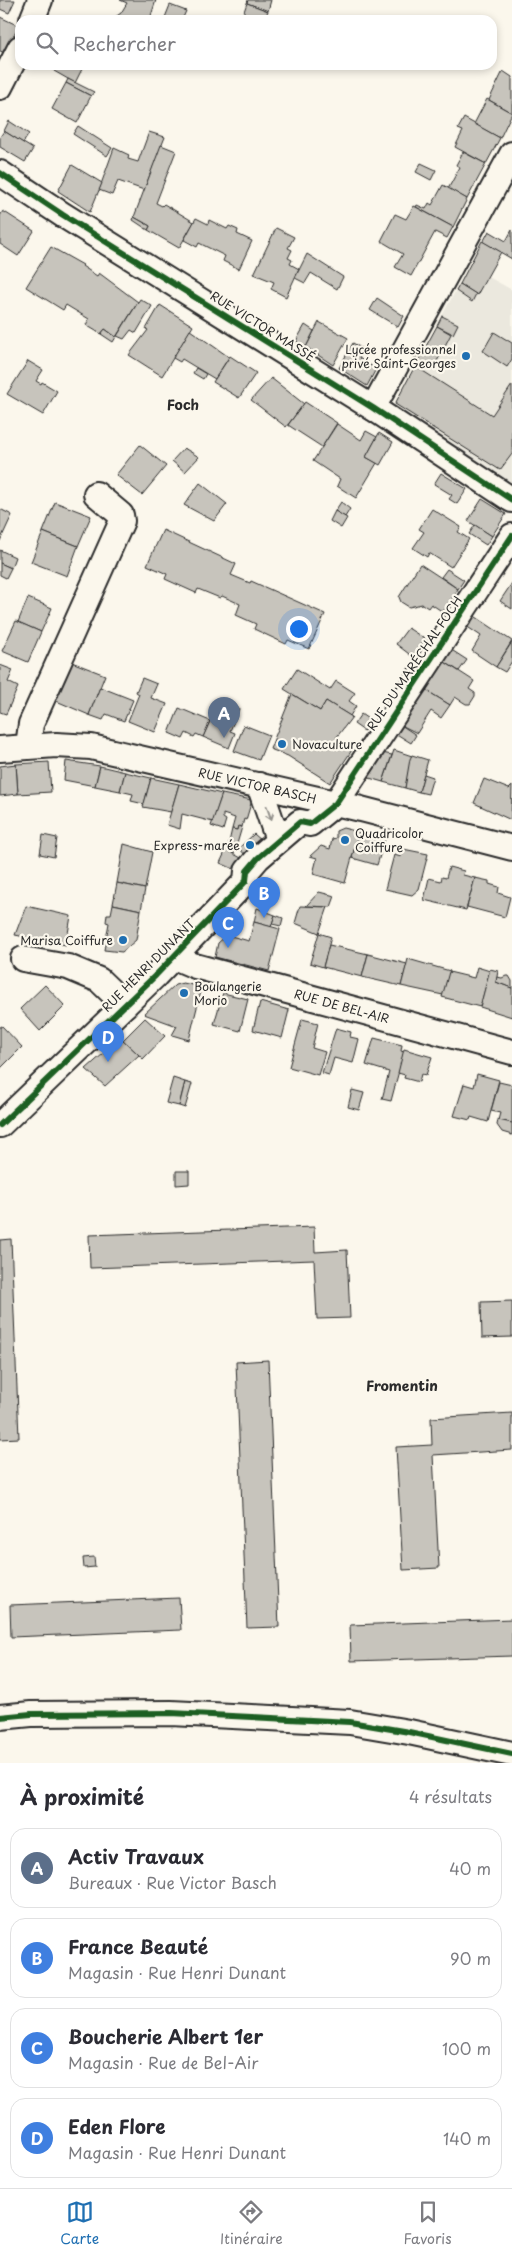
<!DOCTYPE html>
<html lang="fr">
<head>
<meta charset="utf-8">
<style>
	:root { --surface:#fff; --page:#f2f2f3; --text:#2b2b33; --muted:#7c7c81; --line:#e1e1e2; --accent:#1f6fb2 }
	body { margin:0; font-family:"Playpen Sans",sans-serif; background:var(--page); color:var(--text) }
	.you { position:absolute; left:298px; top:628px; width:18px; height:18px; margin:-12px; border:4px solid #fff; border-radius:50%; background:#1a73e8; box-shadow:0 0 0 8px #1a73e833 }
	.badge { display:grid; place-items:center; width:32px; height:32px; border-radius:50%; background:var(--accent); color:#fff; font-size:16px; font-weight:700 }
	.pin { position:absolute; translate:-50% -41px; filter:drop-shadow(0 1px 2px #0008) }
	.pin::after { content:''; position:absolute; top:26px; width:18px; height:15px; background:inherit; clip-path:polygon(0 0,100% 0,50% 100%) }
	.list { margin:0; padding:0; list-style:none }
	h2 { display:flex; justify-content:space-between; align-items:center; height:65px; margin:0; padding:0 20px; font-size:21px }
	h2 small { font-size:16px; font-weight:400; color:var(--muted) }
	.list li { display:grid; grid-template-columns:32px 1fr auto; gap:15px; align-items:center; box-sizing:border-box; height:80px; margin:0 10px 10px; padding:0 10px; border:1px solid var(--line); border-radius:15px }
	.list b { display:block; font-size:19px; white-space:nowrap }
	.list p { margin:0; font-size:16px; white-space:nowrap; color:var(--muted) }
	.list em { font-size:16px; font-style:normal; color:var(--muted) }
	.icon { flex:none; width:28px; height:28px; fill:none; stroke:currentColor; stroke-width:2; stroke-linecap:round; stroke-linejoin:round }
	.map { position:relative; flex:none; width:512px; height:1763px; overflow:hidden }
	.search { position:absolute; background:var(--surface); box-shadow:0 2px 8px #0003; left:15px; right:15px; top:15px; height:55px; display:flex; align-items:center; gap:12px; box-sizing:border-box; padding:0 18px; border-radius:15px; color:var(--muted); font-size:19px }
	.sheet { height:425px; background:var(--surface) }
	nav { display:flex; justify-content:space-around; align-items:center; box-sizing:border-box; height:70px; border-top:1px solid var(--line); background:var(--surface); font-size:14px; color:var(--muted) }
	nav a { display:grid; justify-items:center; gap:2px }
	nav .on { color:var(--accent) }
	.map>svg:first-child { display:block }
	.built { fill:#ebe8de }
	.building { fill:#c7c4bc; stroke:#2b2b2b }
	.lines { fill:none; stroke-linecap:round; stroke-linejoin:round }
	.minor-casing { stroke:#2b2b2b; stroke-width:28 }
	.minor { stroke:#fbf7ec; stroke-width:24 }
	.cycleway-casing { stroke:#fbf7ec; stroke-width:9 }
	.cycleway { stroke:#1b5e20; stroke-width:6 }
	.oneway { stroke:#93918c }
	.poi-dot { fill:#1f6fb2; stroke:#fbf7ec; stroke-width:2 }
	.labels { text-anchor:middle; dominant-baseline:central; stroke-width:4.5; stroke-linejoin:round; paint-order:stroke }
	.street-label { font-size:12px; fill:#2b2b2b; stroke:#fbf7ec }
	.poi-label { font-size:12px; fill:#2b2b2b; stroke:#fbf7ec; text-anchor:end }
	.neighbourhood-label { font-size:14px; font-weight:bold; fill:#2b2b2b; stroke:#fbf7ec }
</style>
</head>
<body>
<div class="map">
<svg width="512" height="1763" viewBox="0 0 512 1763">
	<rect width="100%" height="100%" fill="#fbf7ec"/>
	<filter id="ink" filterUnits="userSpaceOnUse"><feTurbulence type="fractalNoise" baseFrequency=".02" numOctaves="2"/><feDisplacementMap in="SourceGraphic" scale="10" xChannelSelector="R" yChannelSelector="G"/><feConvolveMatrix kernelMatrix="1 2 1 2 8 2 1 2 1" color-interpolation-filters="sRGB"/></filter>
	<g filter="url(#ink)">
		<path class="built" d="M469,266L512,290V489L387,417Z"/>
		<g class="building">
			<path d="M0,0H15L9,13L0,9Z"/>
			<path d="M120,0H156L150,19L148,20H111L121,13L127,3Z"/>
			<path d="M248,0H271L268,11L247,3Z"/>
			<path d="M247,3L268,11L264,20H236H241Z"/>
			<path d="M170,5L186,11L182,20H164Z"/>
			<path d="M0,17L19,26L5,53L0,51Z"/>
			<path d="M57,65H84L75,83L54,71Z"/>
			<path d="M503,71L512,77V113L489,100Z"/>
			<path d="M68,79L94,92L91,96L66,83Z"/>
			<path d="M66,83L91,96L77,123L52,109Z"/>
			<path d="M487,99L512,113L500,138L474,124Z"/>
			<path d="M464,118L500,138L486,164L455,147L463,131L458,129Z"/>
			<path d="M9,121L29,134L23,143L4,131Z"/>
			<path d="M78,126L112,148L107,156L73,134Z"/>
			<path d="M4,131L33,149L25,162L0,147V137Z"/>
			<path d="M149,132L165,137L144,190L118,181L112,195L99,190L114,148L129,155L128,159L138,162Z"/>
			<path d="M161,145L176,151L156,203L162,206L164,204L194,222L179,248L148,230L150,226L134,217Z"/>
			<path d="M463,152L486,164L467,199L448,189L460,167L456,165Z"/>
			<path d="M421,163L436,170L431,180L416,172Z"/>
			<path d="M72,165L102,183L90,212L58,191Z"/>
			<path d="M443,185L467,199L453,227L416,207L417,205L426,209L429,203L432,205Z"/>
			<path d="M414,206L453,227L447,238L435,232L411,276L395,267L403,254L381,241L395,214L406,219Z"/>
			<path d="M3,211L34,231L18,256L0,244V216Z"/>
			<path d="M134,217L150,226L148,230L133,220Z"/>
			<path d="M196,218L208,224L209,220L227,229L229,226L238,230L237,234L252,241L239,269L223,261L225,256L199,243L197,247L184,240Z"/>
			<path d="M276,228L294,237L288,248L292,250L288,258L292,260L290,264L299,269L286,297L271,289L274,282L254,274Z"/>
			<path d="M512,230V259L483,242L489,231L506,241Z"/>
			<path d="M482,241L501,252L477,295L460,284Z"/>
			<path d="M51,247L83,265L82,266L97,276L99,273L138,302L116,337L105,329L101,334L86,325L89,319L66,305L63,310L26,287Z"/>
			<path d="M307,254L343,277L337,289L311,273L305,283L295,278Z"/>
			<path d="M460,284L476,294L472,302L456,291Z"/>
			<path d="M377,298L404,316L398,327L370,310Z"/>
			<path d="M140,299L152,306L136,333L131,330L124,339L117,336Z"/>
			<path d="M160,305L193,326L162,376L129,355L148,330L146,329Z"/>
			<path d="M442,316L458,324L453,334L437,326Z"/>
			<path d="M319,322L348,338L333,365L306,347Z"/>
			<path d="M305,325L314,331L306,347L296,341Z"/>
			<path d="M437,326L451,334L433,369L418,361Z"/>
			<path d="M105,329L116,337L113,342L101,334Z"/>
			<path d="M190,330L229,357L215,379L182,359L180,362L173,358Z"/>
			<path d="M494,332L512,343V359L507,367L483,351Z"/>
			<path d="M353,343L364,350L359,358L376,369L367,386L339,368Z"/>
			<path d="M230,356L256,373L239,398L213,382Z"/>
			<path d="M28,361L43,370L36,381L41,384L42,382L57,391L43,415L7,394Z"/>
			<path d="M415,366L492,415L512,385V454L500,470L395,404Z"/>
			<path d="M196,368L206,374L203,379L193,373Z"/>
			<path d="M271,378L304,404L286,427L251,400Z"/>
			<path d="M305,402L337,423L322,447L288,425Z"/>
			<path d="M337,424L361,440L366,431L377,437L366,457L377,463L356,498L337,486L340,479L313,461Z"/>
			<path d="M379,433L393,442L380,465L366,457Z"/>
			<path d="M140,445L166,466L142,495L116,475Z"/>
			<path d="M184,448L199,457L185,472L172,461Z"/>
			<path d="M441,473L467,489L457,504L449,499L452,495L434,484Z"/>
			<path d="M200,483L227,504L214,521L184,505Z"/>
			<path d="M482,499L506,514L492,536L468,521Z"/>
			<path d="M55,502L91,516L78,546L43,532Z"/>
			<path d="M341,502L350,509L345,517L335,511Z"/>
			<path d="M0,509L12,515L0,541Z"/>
			<path d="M432,509L461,527L458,532L469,539L451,567L429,553L427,557L413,548L424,532L419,529Z"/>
			<path d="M335,511L347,518L341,528L330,521Z"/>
			<path d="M475,525L492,536L486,545L469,534Z"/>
			<path d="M163,530L236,564L231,575L250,583L251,581L325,614L309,649L288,640L286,644L254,629L256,624L236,615L240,604L222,596L220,598L198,589L196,593L165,579L167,574L147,565Z"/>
			<path d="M43,532L78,546L67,576L31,562Z"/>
			<path d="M0,550L15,557L11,568L0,563Z"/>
			<path d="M0,563L11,568L6,578L0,575Z"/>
			<path d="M420,564L458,589L443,612L431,604L428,608L422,604L409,607L401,602L399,597Z"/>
			<path d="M447,569L464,580L458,589L441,577Z"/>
			<path d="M512,583V609L500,601Z"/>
			<path d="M28,598L52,608L41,632L18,622Z"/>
			<path d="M473,615L512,641L496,667L472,651L481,636L466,626Z"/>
			<path d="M16,621L41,632L28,662L2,651Z"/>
			<path d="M408,628L425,639L413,657L396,644Z"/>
			<path d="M512,642V661L505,672L496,667Z"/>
			<path d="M450,649L467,660L459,671L443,661Z"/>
			<path d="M69,661L105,675L89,715L54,700Z"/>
			<path d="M443,661L474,681L469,689L475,693V696L470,704H466L455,697L450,705L424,689Z"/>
			<path d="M0,665L13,670L8,682L18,687L6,714L0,712Z"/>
			<path d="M297,669L330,690L336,681L355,693L349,701L356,706L350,716L326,701L320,711L284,689Z"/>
			<path d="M142,678L157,684L151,698L167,704L155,732L128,721L139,694L136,692Z"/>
			<path d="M100,687L133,700L124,721L106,714L103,720L89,715Z"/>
			<path d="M424,689L450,705L441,718L431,711L417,733L401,725Z"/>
			<path d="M292,694L320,711L326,701L352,717L336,738L352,750L330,783L288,756L270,749Z"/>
			<path d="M219,701L239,709L230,731L235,733L229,748L203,737Z"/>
			<path d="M179,708L210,721L203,737L196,734L194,737L186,733L183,739L169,733Z"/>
			<path d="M361,714L371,721L364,731L354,724Z"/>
			<path d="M244,725L269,735L259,760L234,751Z"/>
			<path d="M401,725L416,735L411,743L395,733Z"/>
			<path d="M394,750L412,756L405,788L383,782Z"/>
			<path d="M382,753L392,755L383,782L366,777Z"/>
			<path d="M412,755L428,760L419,792L405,788L410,759Z"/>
			<path d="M66,761L100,766L95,786L64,780Z"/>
			<path d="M49,762L51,792L18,794L16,764Z"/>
			<path d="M16,764L18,794L0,796V766Z"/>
			<path d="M100,766L125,772L120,791L95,786Z"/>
			<path d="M125,772L151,778L144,804L131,801L133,794L120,791Z"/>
			<path d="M424,774L433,777L428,794L419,792Z"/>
			<path d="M151,778L179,784L171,812L143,807Z"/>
			<path d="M484,779L509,789L512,786L511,820L474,803Z"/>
			<path d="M179,784L222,794L213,822L182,814L180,829L167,825Z"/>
			<path d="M222,794L252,800L246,820L244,819L242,827L238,826L237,830L232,829L235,818L223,814V818L226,820L223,830L211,826Z"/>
			<path d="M238,826L242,827L234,854L227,851L232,829L237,830Z"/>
			<path d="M343,828L359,832L345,883L313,874L317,858L310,856L321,846L330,849L332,839L336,838V831Z"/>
			<path d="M359,832L385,839L377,865L352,858Z"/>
			<path d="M254,834L262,841L246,856L239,848Z"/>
			<path d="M43,835L57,838L54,857L40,854Z"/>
			<path d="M124,844L152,852L145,889L117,883Z"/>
			<path d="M403,849L428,854L419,889L412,895L385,889L394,855L401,857Z"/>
			<path d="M226,850L245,860L234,869L220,863Z"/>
			<path d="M449,867L464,871L463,875L475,878L466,910L424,900L429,878L441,881L442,877L446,878Z"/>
			<path d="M475,878L489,881V884L499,887L498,893L510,897L505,917L467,907Z"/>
			<path d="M117,883L145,889L141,910L113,904Z"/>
			<path d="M319,892L335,896L331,907L306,906Z"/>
			<path d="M113,904L141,910L136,940L122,952L104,950L109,923L106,922L107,914H111Z"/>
			<path d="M26,906L71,916L66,945L15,935Z"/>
			<path d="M300,906L328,907L319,933L295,923Z"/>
			<path d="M257,908L275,915L271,927L254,922Z"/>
			<path d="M275,915L283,918L281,926L272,924Z"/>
			<path d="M254,922L280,929L269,971L215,957L218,943L227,935L249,941Z"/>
			<path d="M319,933L331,937L323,967L310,963Z"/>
			<path d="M329,945L368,954L362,977L323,967Z"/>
			<path d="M368,954L407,964L401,986L362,977Z"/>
			<path d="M408,959L450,971L443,995L401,986Z"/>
			<path d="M477,967L490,971L480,1007L442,997L449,972L474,978Z"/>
			<path d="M490,969L498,971L496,982L512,988V1017L480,1007Z"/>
			<path d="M506,976H509L512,981V988L496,982L497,977L502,978Z"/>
			<path d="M183,983L202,987L189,1040L172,1035L177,1026L144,1014L175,985Z"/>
			<path d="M45,985L65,1006L40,1031L20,1009Z"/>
			<path d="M223,993L248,999L240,1031L214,1024Z"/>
			<path d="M260,1002L289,1010L282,1038L253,1030Z"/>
			<path d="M145,1018L165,1036L143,1059L123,1040Z"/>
			<path d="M302,1019L318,1023L312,1048L325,1052L318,1075L289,1067Z"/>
			<path d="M2,1026L22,1047L0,1069V1027Z"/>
			<path d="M336,1028L351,1032L350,1037L359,1039L353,1063L334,1058L329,1075L322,1073Z"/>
			<path d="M121,1038L139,1055L105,1086L86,1069Z"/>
			<path d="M374,1038L402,1045L401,1051L404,1052L391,1101L382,1099L389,1072L366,1065Z"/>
			<path d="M404,1049L432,1057L426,1075L421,1074L419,1082L404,1078L405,1075L398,1073Z"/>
			<path d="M477,1074L499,1080L488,1122L471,1117L470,1120L454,1116L464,1084L474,1087Z"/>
			<path d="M173,1078L185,1082L179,1106L166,1103Z"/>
			<path d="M185,1082L192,1084L185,1108L179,1106Z"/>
			<path d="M499,1082L512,1085V1123L498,1120L500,1113L491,1111Z"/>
			<path d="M352,1090L364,1093L359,1110L348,1107Z"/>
			<path d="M498,1120L512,1123V1135L502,1132L497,1125Z"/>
			<path d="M176,1171H189V1184L176,1185Z"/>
			<path d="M314,1227L315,1252L347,1250L350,1318L317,1319L314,1260L90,1268L89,1235Z"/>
			<path d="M11,1239L19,1438L0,1439V1240Z"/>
			<path d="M512,1301V1337L482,1338L481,1302Z"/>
			<path d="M268,1360L279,1627L247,1628L236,1362Z"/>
			<path d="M512,1413V1450L433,1455L439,1568L403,1570L396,1447L432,1445L431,1418Z"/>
			<path d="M94,1557L95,1567L84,1568L83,1558Z"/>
			<path d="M179,1598L181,1630L11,1637L10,1605Z"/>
			<path d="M512,1619V1656L351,1661L350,1625Z"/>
		</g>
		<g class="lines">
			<g class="minor-casing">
				<g id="minor">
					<path d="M32,20L40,0"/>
					<path d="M0,87L20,48"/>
					<path d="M0,173L63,215L373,408L512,500"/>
					<path d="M373,408L512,154"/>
					<path d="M28,746L31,724L122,521L121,515L96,494"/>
					<path id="s1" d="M0,749L56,745L91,747L361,809L512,848"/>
					<path d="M259,785L278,840"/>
					<path id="s2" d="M174,957L195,966L512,1052"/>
					<path d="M23,959L68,967L99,980L125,1005"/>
					<path d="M0,1125L156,975L246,881L247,871L258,858L300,822L310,824L336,803L512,536"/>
					<path d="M0,1717L31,1714L171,1713L350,1722L409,1732L512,1754"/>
				</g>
			</g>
			<use href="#minor" class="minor"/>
			<g class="cycleway-casing">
				<g id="cycleway">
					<path d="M0,173L63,215L373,408L512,500"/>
					<path d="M0,1125L156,975L246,881L247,871L258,858L300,822L310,824L336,803L512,536"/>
					<path d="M0,1717L31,1714L171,1713L350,1722L409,1732L512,1754"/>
				</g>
			</g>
			<use href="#cycleway" class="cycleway"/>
		</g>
		<defs><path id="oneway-shaft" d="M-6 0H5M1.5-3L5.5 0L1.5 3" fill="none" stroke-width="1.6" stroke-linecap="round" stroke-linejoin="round" transform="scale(1.25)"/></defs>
		<use class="oneway" href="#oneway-shaft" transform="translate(269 813) rotate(71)"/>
	</g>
	<g class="poi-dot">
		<circle cx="466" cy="356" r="5"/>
		<circle cx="282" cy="744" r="5"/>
		<circle cx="345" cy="840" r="5"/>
		<circle cx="250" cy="845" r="5"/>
		<circle cx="123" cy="940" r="5"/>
		<circle cx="184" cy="993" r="5"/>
	</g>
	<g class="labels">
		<g class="street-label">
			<text transform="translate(263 326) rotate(32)">RUE VICTOR MASSÉ</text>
			<text transform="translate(414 663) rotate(-56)">RUE DU MARÉCHAL FOCH</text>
			<text stroke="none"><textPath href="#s1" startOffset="262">RUE VICTOR BASCH</textPath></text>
			<text transform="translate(148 965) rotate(-45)">RUE HENRI DUNANT</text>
			<text stroke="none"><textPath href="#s2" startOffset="175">RUE DE BEL-AIR</textPath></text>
		</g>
		<g class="poi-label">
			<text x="456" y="349">Lycée professionnel<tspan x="456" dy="14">privé Saint-Georges</tspan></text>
			<text x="292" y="744" text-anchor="start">Novaculture</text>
			<text x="355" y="833" text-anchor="start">Quadricolor<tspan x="355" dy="14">Coiffure</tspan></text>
			<text x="240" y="845">Express-marée</text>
			<text x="113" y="940">Marisa Coiffure</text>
			<text x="194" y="986" text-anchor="start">Boulangerie<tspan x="194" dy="14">Morio</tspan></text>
		</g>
		<g class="neighbourhood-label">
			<text x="183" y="404">Foch</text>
			<text x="402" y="1385">Fromentin</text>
		</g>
	</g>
</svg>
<div class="you"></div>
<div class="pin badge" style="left:224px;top:738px;background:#5c6f8a">A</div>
<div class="pin badge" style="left:264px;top:918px;background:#3f7fe0">B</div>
<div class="pin badge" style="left:228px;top:948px;background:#3f7fe0">C</div>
<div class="pin badge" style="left:108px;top:1062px;background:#3f7fe0">D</div>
<div class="search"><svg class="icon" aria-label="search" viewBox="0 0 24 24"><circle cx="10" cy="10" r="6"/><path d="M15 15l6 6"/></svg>Rechercher</div>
</div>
<section class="sheet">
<h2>À proximité<small>4 résultats</small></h2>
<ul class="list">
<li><span class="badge" style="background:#5c6f8a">A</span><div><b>Activ Travaux</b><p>Bureaux · Rue Victor Basch</p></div><em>40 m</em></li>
<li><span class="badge" style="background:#3f7fe0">B</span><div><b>France Beauté</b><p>Magasin · Rue Henri Dunant</p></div><em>90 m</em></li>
<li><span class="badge" style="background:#3f7fe0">C</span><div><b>Boucherie Albert 1er</b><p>Magasin · Rue de Bel-Air</p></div><em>100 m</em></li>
<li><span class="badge" style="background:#3f7fe0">D</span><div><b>Eden Flore</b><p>Magasin · Rue Henri Dunant</p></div><em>140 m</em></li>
</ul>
</section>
<nav>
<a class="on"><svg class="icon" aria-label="map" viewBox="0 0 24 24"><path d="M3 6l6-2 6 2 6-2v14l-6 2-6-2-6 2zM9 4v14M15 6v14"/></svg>Carte</a>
<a><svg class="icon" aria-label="directions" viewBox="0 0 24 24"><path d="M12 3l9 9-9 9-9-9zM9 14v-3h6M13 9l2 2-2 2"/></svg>Itinéraire</a>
<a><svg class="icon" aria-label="saved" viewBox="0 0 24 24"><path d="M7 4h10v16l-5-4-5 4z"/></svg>Favoris</a>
</nav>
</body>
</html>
